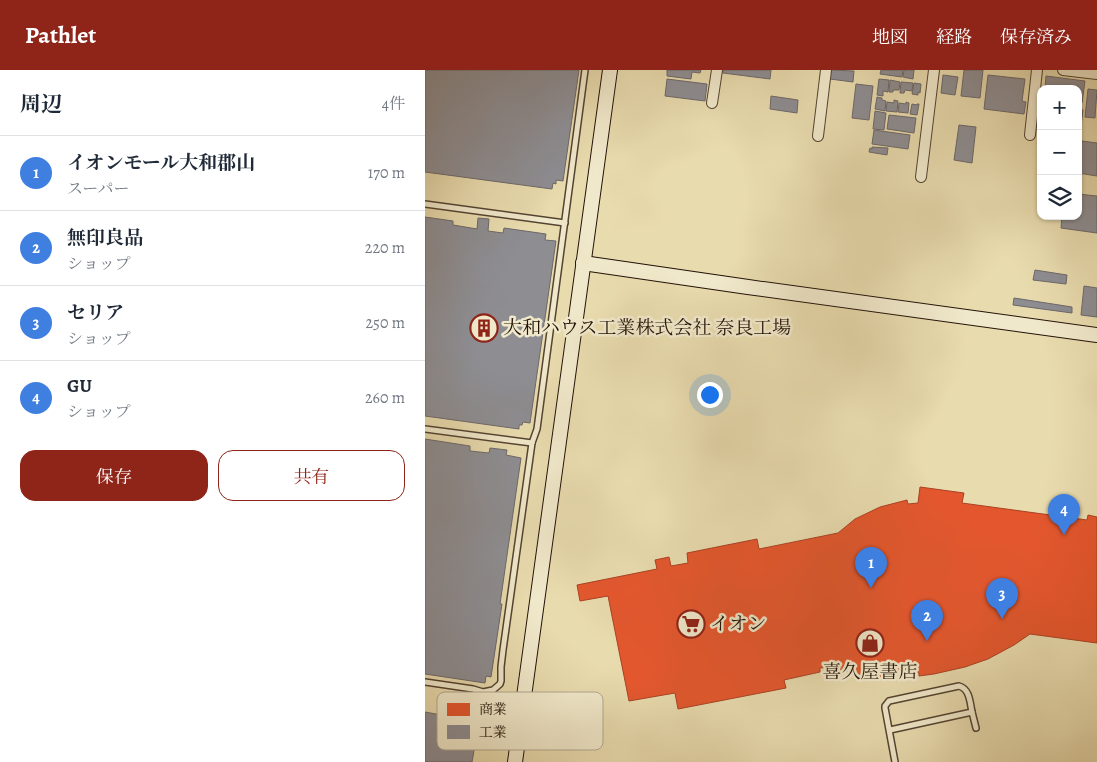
<!DOCTYPE html>
<html lang="ja">
<head>
<meta charset="utf-8">
<style>
	:root { --surface:#fff; --page:#f2f2f3; --text:#1f2937; --muted:#747a83; --line:#e0e1e3; --accent:#8f2418 }
	body { margin:0; font-family:Alegreya,"Noto Serif JP",serif; background:var(--page); color:var(--text) }
	.controls { position:absolute; right:15px; top:15px; display:grid; overflow:hidden; border-radius:10px; box-shadow:0 1px 4px #0004 }
	.controls button { width:45px; height:45px; display:grid; place-items:center; padding:0; border:0; border-bottom:1px solid var(--line); background:var(--surface); color:var(--text); font:25px sans-serif }
	.you { position:absolute; left:284px; top:324px; width:18px; height:18px; margin:-12px; border:4px solid #fff; border-radius:50%; background:#1a73e8; box-shadow:0 0 0 8px #1a73e833 }
	.badge { display:grid; place-items:center; width:32px; height:32px; border-radius:50%; background:var(--accent); color:#fff; font-size:16px; font-weight:700 }
	.pin { position:absolute; translate:-50% -41px; filter:drop-shadow(0 1px 2px #0008) }
	.pin::after { content:''; position:absolute; top:26px; width:18px; height:15px; background:inherit; clip-path:polygon(0 0,100% 0,50% 100%) }
	.list { margin:0; padding:0; list-style:none }
	h2 { display:flex; justify-content:space-between; align-items:center; height:65px; margin:0; padding:0 20px; font-size:21px }
	h2 small { font-size:16px; font-weight:400; color:var(--muted) }
	.list li { display:grid; grid-template-columns:32px 1fr auto; gap:15px; align-items:center; box-sizing:border-box; height:75px; padding:0 20px; border-top:1px solid var(--line) }
	.list b { display:block; font-size:19px; white-space:nowrap }
	.list p { margin:0; font-size:16px; white-space:nowrap; color:var(--muted) }
	.list em { font-size:16px; font-style:normal; color:var(--muted) }
	.actions { display:flex; gap:10px; padding:15px 20px }
	.actions a { flex:1; padding:11px 0; border:1px solid var(--accent); border-radius:15px; text-align:center; font-size:18px; color:var(--accent) }
	.actions .main { background:var(--accent); color:#fff }
	.icon { flex:none; width:28px; height:28px; fill:none; stroke:currentColor; stroke-width:2; stroke-linecap:round; stroke-linejoin:round }
	.map { position:relative; flex:none; width:672px; height:692px; overflow:hidden }
	header { display:flex; align-items:center; gap:30px; box-sizing:border-box; height:70px; padding:0 25px; background:var(--accent); color:#fff }
	header strong { font-size:24px }
	nav { display:flex; gap:28px; margin-inline-start:auto; font-size:18px }
	main { display:flex }
	aside { flex:1; background:var(--surface) }
	.map>svg:first-child { display:block }
	.shops { fill:#e4572e; stroke:#aa4223 }
	.industry { fill:#8d8d92; stroke:#6d6869 }
	.lines { fill:none; stroke-linecap:round; stroke-linejoin:round }
	.lane-casing { stroke:#544432; stroke-width:8 }
	.street-casing { stroke:#544432; stroke-width:12 }
	.secondary-casing { stroke:#221208; stroke-width:16 }
	.lane { stroke:#f0e8ca; stroke-width:5 }
	.street { stroke:#f0e8ca; stroke-width:10 }
	.secondary { stroke:#f0e8ca; stroke-width:14 }
	.labels { text-anchor:middle; dominant-baseline:central; stroke-width:5; stroke-linejoin:round; paint-order:stroke }
	.poi-label { font-size:19px; fill:#221208; stroke:#f0e8ca; text-anchor:start }
	.key { fill:#f0e8ca; stroke:#b2a890; stroke-width:1 }
	.key-label { font-size:14px; fill:#221208 }
</style>
</head>
<body>
<header>
<strong>Pathlet</strong>
<nav><a>地図</a><a>経路</a><a>保存済み</a></nav>
</header>
<main>
<aside>
<h2>周辺<small>4件</small></h2>
<ul class="list">
<li><span class="badge" style="background:#3f7fe0">1</span><div><b>イオンモール大和郡山</b><p>スーパー</p></div><em>170 m</em></li>
<li><span class="badge" style="background:#3f7fe0">2</span><div><b>無印良品</b><p>ショップ</p></div><em>220 m</em></li>
<li><span class="badge" style="background:#3f7fe0">3</span><div><b>セリア</b><p>ショップ</p></div><em>250 m</em></li>
<li><span class="badge" style="background:#3f7fe0">4</span><div><b>GU</b><p>ショップ</p></div><em>260 m</em></li>
</ul>
<div class="actions"><a class="main">保存</a><a>共有</a></div>
</aside>
<div class="map">
<svg width="672" height="692" viewBox="0 0 672 692">
	<rect width="100%" height="100%" fill="#e8dbae"/>
	<filter id="stains"><feTurbulence type="fractalNoise" baseFrequency=".004" numOctaves="4"/><feColorMatrix values="0 0 0 0 .2 0 0 0 0 .09 0 0 0 0 .02 0 0 0 .5 -.17"/></filter>
	<radialGradient id="worn" r=".72"><stop offset=".6" stop-color="#630" stop-opacity="0"/><stop offset="1" stop-color="#630" stop-opacity=".3"/></radialGradient>
	<path class="shops" d="M495,417L539,423L537,433L662,450L663,445L672,447V573L605,564L589,575L563,589L540,597L509,604L494,606V603L478,604L461,603V607H454L426,603L406,597L395,598V602L359,610L361,618L253,639L250,623L204,631L183,526L155,531L152,515L232,499L230,490L244,487L246,496L263,493L262,483L332,469L334,479L413,463L430,449L455,437L482,430L483,434L493,433Z"/>
	<g class="industry">
		<path d="M0,0H154L138,111L131,110V114L128,113L127,119L0,102Z"/>
		<path d="M242,0H276L275,3L267,2L266,9L242,6Z"/>
		<path d="M298,0H346L345,9L298,3Z"/>
		<path d="M406,0L429,1L428,12L405,9Z"/>
		<path d="M456,0H478L477,7L455,4Z"/>
		<path d="M479,0H489L488,9L478,7Z"/>
		<path d="M539,0H558L555,28L536,26Z"/>
		<path d="M518,5L533,7L530,25L516,23Z"/>
		<path d="M563,5L600,9L597,31L601,32L599,44L559,39Z"/>
		<path d="M621,6L660,11L657,33H654L653,35V19H620Z"/>
		<path d="M242,9L282,14L280,31L240,26Z"/>
		<path d="M454,9L464,10L463,22L458,21V26L452,25Z"/>
		<path d="M465,10L475,12L474,20H468V22H464Z"/>
		<path d="M476,12L488,13L487,21L480,20L479,23H475Z"/>
		<path d="M489,13L496,14L495,23L493,22V25L487,24Z"/>
		<path d="M431,14L448,16L444,50L427,48Z"/>
		<path d="M663,19L672,20L670,48L660,47Z"/>
		<path d="M346,26L373,30L372,43L345,39Z"/>
		<path d="M452,27L457,28V30L461,31L460,41L450,39Z"/>
		<path d="M469,30L473,31L472,42L461,41L462,32L469,33Z"/>
		<path d="M481,32L484,33L483,43L473,42L474,33L481,34Z"/>
		<path d="M487,34L492,35V34H494L492,45L485,44Z"/>
		<path d="M653,39L658,40L656,56H653Z"/>
		<path d="M450,41L461,43L459,60L448,59Z"/>
		<path d="M464,45L491,48L489,63L462,59Z"/>
		<path d="M534,55L551,57L547,93L529,90Z"/>
		<path d="M449,60L485,65L483,79L447,74Z"/>
		<path d="M657,71L672,73V106L653,103Z"/>
		<path d="M447,77L463,78L462,85L444,82L445,78L447,79Z"/>
		<path d="M653,124L672,126V163L636,158L637,146H653Z"/>
		<path d="M0,147L28,151V155L52,159L53,148L64,149L63,161L78,163L79,158L121,164L120,170L131,171L105,353L98,352L97,355H94V359L0,346Z"/>
		<path d="M610,200L642,205L641,214L608,210Z"/>
		<path d="M659,216L672,218V247L656,245Z"/>
		<path d="M589,228L647,237V243L588,235Z"/>
		<path d="M0,369L45,376V381L64,383L65,378L82,380L81,385L96,388L75,534H77L66,607L61,606L60,613L0,604Z"/>
		<path d="M0,642L54,652L47,692H0Z"/>
	</g>
	<g class="lines">
		<g class="lane-casing">
			<g id="lane">
				<path d="M0,134L140,153"/>
				<path d="M0,359L107,373L78,580L76,597V611L75,614L68,620L58,622L48,619L0,612"/>
				<path d="M107,373L112,359L160,0"/>
				<path d="M547,642L551,658"/>
				<path d="M465,660L547,642C545,633 545,619 534,616L464,631L460,636V638L470,692"/>
			</g>
		</g>
		<g class="street-casing">
			<g id="street">
				<path d="M638,0L672,4"/>
				<path d="M287,33L292,0"/>
				<path d="M605,65L612,0"/>
				<path d="M393,66L401,0"/>
				<path d="M496,107L509,0"/>
			</g>
		</g>
		<g class="secondary-casing">
			<g id="secondary">
				<path d="M158,193L323,217L672,265"/>
				<path d="M90,692L185,0"/>
			</g>
		</g>
		<use href="#lane" class="lane"/>
		<use href="#street" class="street"/>
		<use href="#secondary" class="secondary"/>
	</g>
	<defs>
		<g id="building-ring" transform="scale(1.4375)"><circle r="9.5" fill="#f0e8ca" stroke="#8f2418" stroke-width="1.5"/><path d="M-4-6H4V6H1V3H-1V6H-4ZM-2.5-4.3h1.7v1.8h-1.7ZM.8-4.3h1.7v1.8H.8ZM-2.5-1h1.7V.8h-1.7ZM.8-1h1.7V.8H.8Z" fill="#8f2418"/></g>
		<g id="supermarket-ring" transform="scale(1.4375)"><circle r="9.5" fill="#f0e8ca" stroke="#8f2418" stroke-width="1.5"/><path d="M-6-5.5h2.5l.6 2H6L4.5 2H-2.5L-4.4-4H-6ZM-1.5 3.2a1.3 1.3 0 1 0 .1 0ZM3 3.2a1.3 1.3 0 1 0 .1 0Z" fill="#8f2418"/></g>
		<g id="shop-ring" transform="scale(1.4375)"><circle r="9.5" fill="#f0e8ca" stroke="#8f2418" stroke-width="1.5"/><path d="M-5-2.5h2.3a2.7 3.5 0 0 1 5.4 0H5L5.5 6h-11ZM-1.5-2.5h3a1.5 2.3 0 0 0-3 0Z" fill="#8f2418"/></g>
	</defs>
	<g fill-rule="evenodd">
		<use href="#building-ring" x="59" y="258"/>
		<use href="#supermarket-ring" x="266" y="554"/>
		<use href="#shop-ring" x="445" y="573"/>
	</g>
	<g class="labels">
		<g class="poi-label">
			<text x="78" y="258">大和ハウス工業株式会社 奈良工場</text>
			<text x="285" y="554">イオン</text>
			<text x="445" y="602" text-anchor="middle">喜久屋書店</text>
		</g>
	</g>
	<rect x="12" y="622" width="166" height="58" rx="8" class="key"/>
	<rect x="22" y="633" width="23" height="13" fill="#e4572e"/>
	<rect x="22" y="655" width="23" height="14" fill="#8d8d92"/>
	<g class="key-label">
		<text x="54" y="644">商業</text>
		<text x="54" y="667">工業</text>
	</g>
	<rect width="100%" height="100%" filter="url(#stains)"/>
	<rect width="100%" height="100%" fill="url(#worn)"/>
</svg>
<div class="controls">
<button>+</button>
<button>−</button>
<button><svg class="icon" aria-label="layers" viewBox="0 0 24 24"><path d="M12 4l9 5-9 5-9-5zM3 14l9 5 9-5"/></svg></button>
</div>
<div class="you"></div>
<div class="pin badge" style="left:446px;top:518px;background:#3f7fe0">1</div>
<div class="pin badge" style="left:502px;top:571px;background:#3f7fe0">2</div>
<div class="pin badge" style="left:577px;top:549px;background:#3f7fe0">3</div>
<div class="pin badge" style="left:639px;top:465px;background:#3f7fe0">4</div>
</div>
</main>
</body>
</html>
